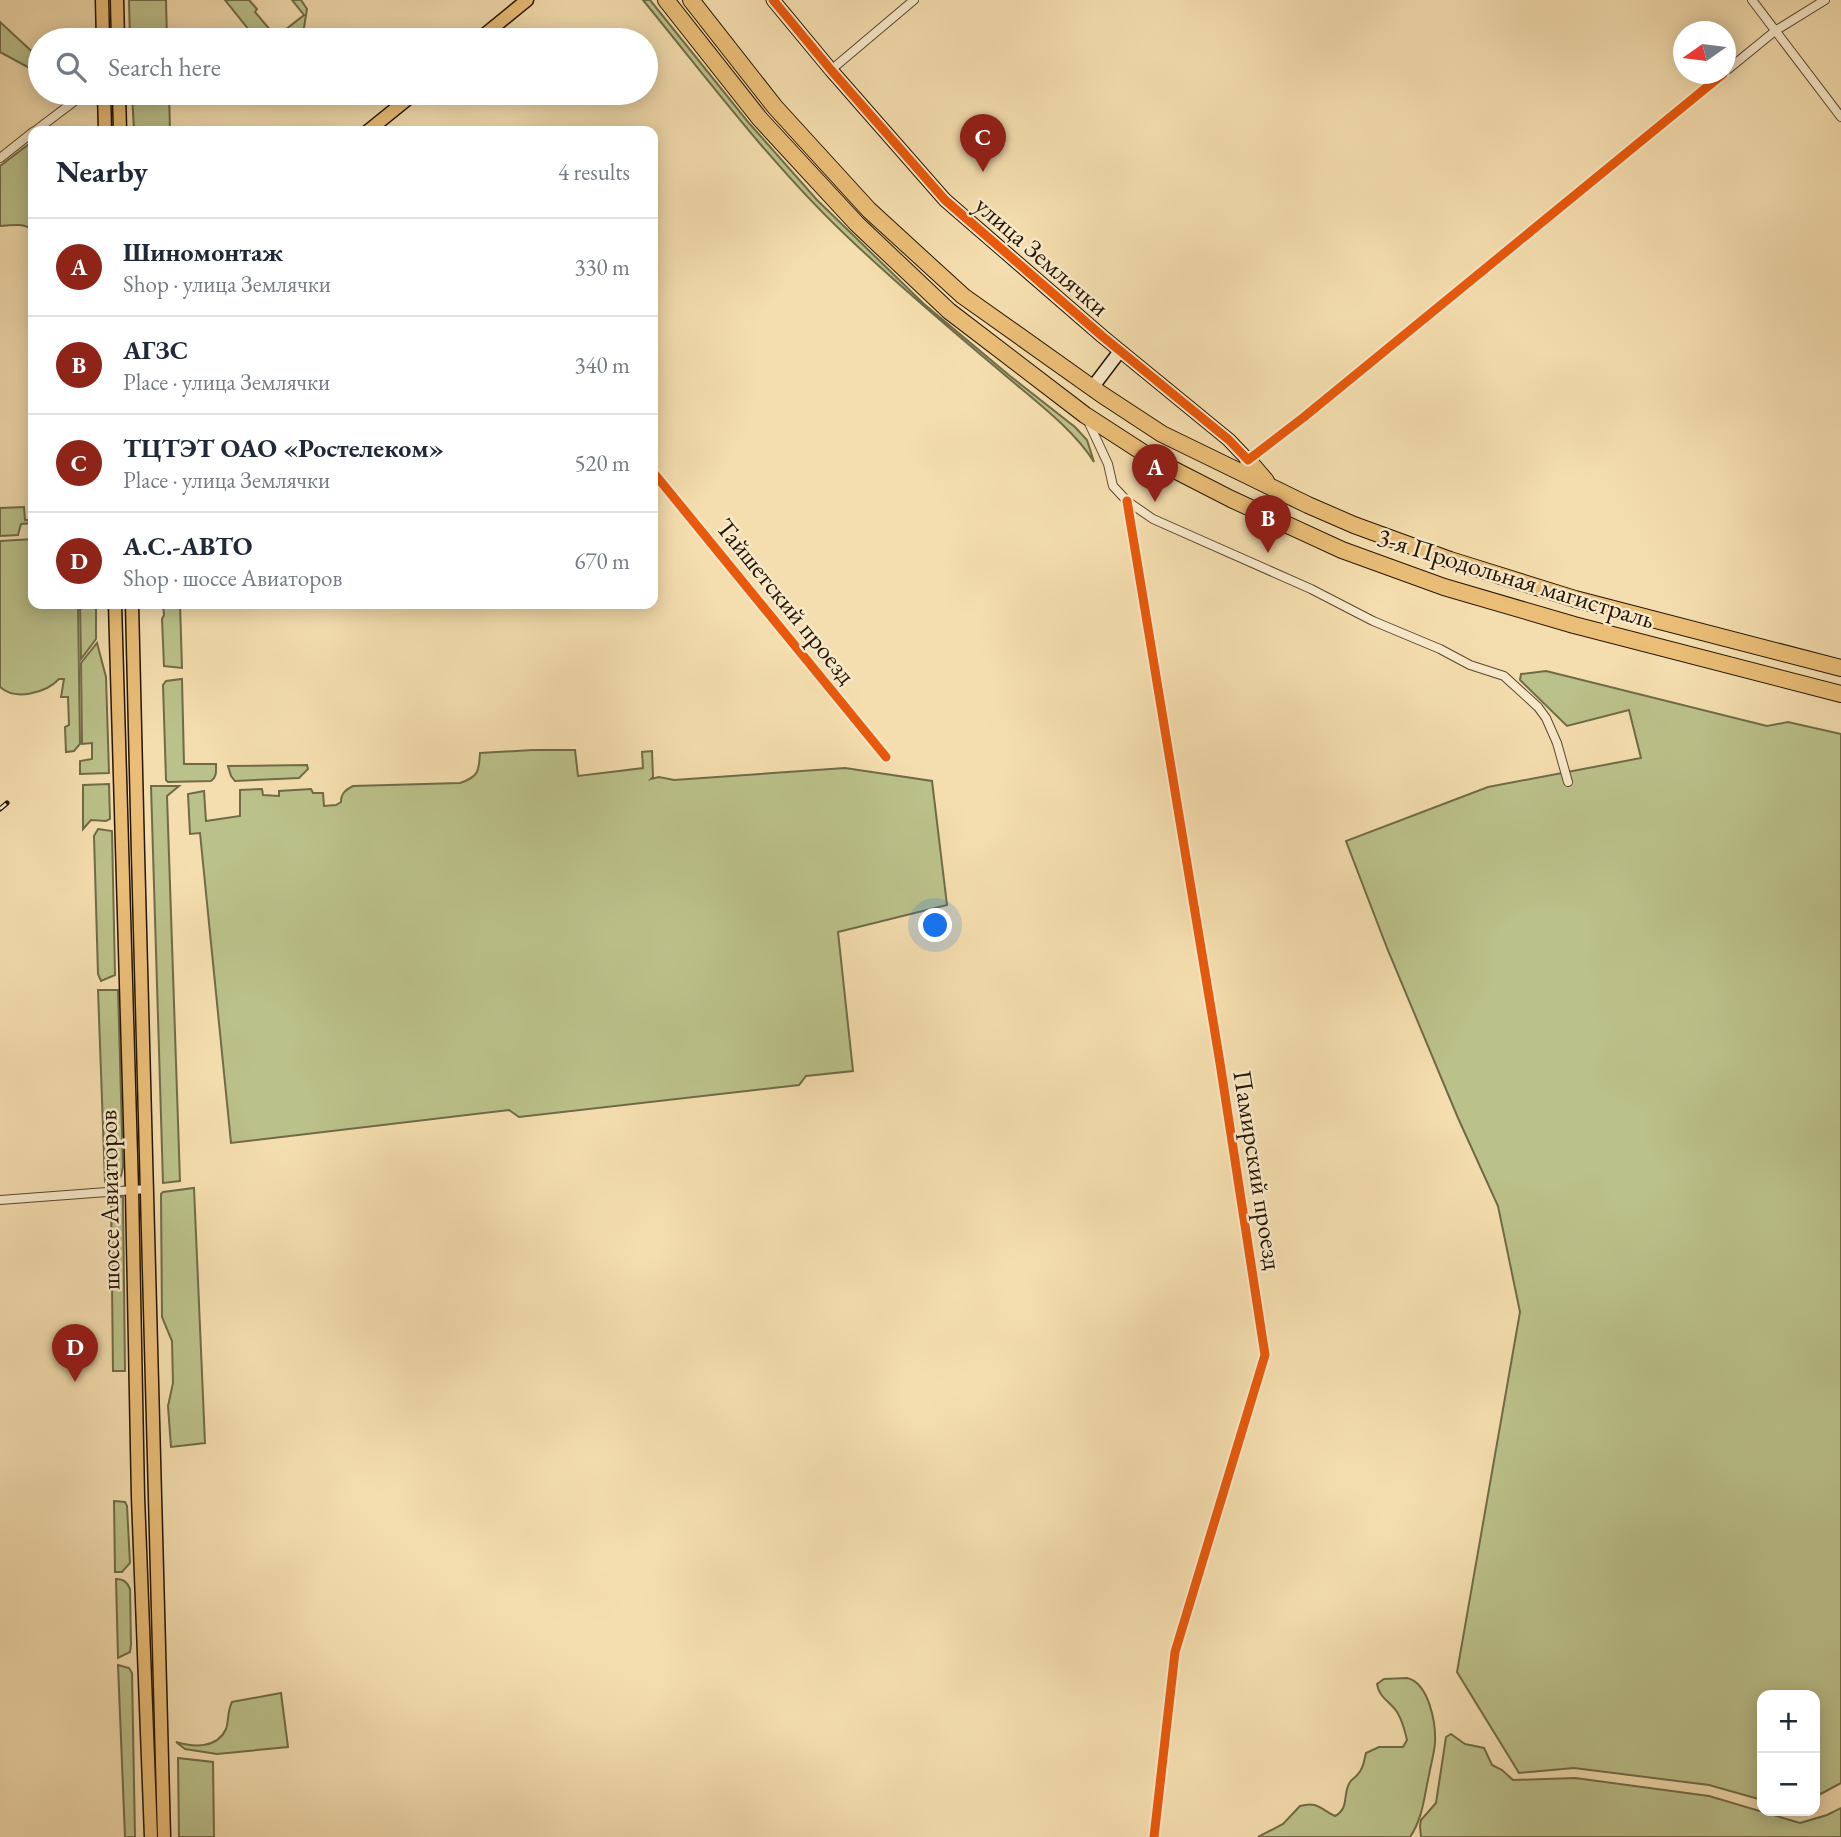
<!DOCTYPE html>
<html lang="en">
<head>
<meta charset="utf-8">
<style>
	:root { --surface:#fff; --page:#f2f2f3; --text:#1f2937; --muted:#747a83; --line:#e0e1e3; --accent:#8f2418 }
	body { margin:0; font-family:"EB Garamond",serif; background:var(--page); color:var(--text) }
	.controls { position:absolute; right:21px; bottom:21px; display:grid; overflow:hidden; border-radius:14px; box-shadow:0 4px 18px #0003 }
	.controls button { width:63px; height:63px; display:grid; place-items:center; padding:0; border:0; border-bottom:2px solid var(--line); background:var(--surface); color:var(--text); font:35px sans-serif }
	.compass { position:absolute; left:1673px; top:21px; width:63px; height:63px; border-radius:50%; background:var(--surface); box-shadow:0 4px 18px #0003; rotate:256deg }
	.you { position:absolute; left:936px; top:926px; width:24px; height:24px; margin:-18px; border:5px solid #fff; border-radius:50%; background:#1a73e8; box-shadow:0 0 0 10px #1a73e833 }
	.badge { display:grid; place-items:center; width:46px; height:46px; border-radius:50%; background:var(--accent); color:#fff; font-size:23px; font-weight:700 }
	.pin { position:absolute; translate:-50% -58px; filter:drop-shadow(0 2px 4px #0008) }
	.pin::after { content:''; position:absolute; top:37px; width:24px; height:21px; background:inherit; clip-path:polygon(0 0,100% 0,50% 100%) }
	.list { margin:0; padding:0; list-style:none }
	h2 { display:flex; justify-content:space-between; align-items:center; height:91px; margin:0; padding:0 28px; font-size:30px }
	h2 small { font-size:23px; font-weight:400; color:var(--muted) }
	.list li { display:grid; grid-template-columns:46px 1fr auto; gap:21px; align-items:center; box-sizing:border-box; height:98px; padding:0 28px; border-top:2px solid var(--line) }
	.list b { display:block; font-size:26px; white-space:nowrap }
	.list p { margin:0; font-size:23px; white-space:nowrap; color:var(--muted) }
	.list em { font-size:23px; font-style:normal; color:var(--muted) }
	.icon { flex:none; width:38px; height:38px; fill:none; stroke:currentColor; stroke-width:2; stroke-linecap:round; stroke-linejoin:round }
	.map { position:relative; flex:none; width:1841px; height:1837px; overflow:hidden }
	.search { position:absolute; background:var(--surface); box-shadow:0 4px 18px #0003; left:28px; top:28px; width:630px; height:77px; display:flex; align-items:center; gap:18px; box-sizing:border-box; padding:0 24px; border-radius:38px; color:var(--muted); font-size:26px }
	.panel { position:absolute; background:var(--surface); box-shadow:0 4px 18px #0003; left:28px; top:126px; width:630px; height:483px; border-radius:14px }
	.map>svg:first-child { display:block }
	.green { fill:#bbc18a; stroke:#706b46; stroke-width:2 }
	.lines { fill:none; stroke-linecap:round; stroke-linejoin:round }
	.street-casing { stroke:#59472d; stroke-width:10 }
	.secondary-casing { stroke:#251502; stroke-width:15 }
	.primary-casing { stroke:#251502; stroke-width:15 }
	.highway-casing { stroke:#251502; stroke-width:18 }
	.street { stroke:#f8e9ca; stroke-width:8 }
	.secondary { stroke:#f8e9ca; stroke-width:12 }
	.primary { stroke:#eabe77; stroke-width:12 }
	.highway { stroke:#eabe77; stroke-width:16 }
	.rail-casing { stroke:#251502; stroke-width:5 }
	.rail { stroke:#f8e9ca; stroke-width:2.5; stroke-dasharray:8; stroke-linecap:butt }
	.cycleway-casing { stroke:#f8e9ca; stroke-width:13 }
	.cycleway { stroke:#e8590c; stroke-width:9 }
	.labels { text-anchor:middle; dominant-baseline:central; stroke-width:5; stroke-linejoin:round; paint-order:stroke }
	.street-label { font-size:26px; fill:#251502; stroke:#f8e9ca }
</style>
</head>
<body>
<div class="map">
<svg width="1841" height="1837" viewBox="0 0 1841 1837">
	<rect width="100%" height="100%" fill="#f4ddae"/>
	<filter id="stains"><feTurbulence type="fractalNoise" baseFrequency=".00286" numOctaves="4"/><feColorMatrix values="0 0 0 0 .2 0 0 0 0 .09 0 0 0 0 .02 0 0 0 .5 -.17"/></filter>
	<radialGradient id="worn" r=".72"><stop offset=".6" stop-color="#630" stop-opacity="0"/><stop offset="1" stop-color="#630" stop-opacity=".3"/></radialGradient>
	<g class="green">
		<path d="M129,0H166L167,40H130Z"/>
		<path d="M225,0H249L257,9L255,12L276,37L304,15L292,0H301L307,9L302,40H257Z"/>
		<path d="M643,0H650L748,122L817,200L924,304L1010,376L1075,427L1087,440L1094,462C1073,428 1030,397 999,370C950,329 902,288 855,244C776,171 711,83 643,0Z"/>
		<path d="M0,22L40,59V77L37,72L0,52Z"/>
		<path d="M132,93H169L170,131H134Z"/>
		<path d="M33,141V230C24,223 11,225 0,226V166Z"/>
		<path d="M24,507L25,520H33V523L21,524L18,535L0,536V508Z"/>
		<path d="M33,539V604H78L80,744L74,751L66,752L65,727L69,725L68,697H61L64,679H59C46,693 15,701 0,687V541Z"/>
		<path d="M80,604H88L96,609V639L81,659Z"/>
		<path d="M163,604H180L182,668L164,666L162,619L164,615Z"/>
		<path d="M97,643L106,677L109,773L80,774V761L92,759V743L82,744L81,663Z"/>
		<path d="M1546,671L1767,726L1788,722L1841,734V1783L1815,1797V1695H1762V1800L1709,1785L1574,1768L1519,1773L1457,1672L1520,1312L1498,1206L1458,1118L1387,948L1346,841L1488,787L1641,758L1629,710L1567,726L1520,680L1521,674Z"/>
		<path d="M182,679L184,764H216C216,771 217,777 211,781L168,782L166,780L163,685L166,681Z"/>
		<path d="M533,750H575L578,776L643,768L642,752L652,751L653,777L651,779L659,777L674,780L845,768L932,781L947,905L838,932L853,1071L806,1076L799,1085L519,1117L509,1110L231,1143L200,833L190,834L188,794L204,791L206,821L240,816V790L262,789L263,795L279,796V791L311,789L313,793H323L324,806L336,805L341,802C341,794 345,790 353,786L460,783C478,777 479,772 480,753Z"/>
		<path d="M307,765L308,769L299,778L235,781L231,776L228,766Z"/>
		<path d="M109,784L110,819L106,821L91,820L83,829V785Z"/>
		<path d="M151,786H179L167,796L180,1181L163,1183Z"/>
		<path d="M98,829L112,831L115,975L101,981L98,974L94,836Z"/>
		<path d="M98,990H118L123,1167L121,1176L117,1181L105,1182Z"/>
		<path d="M194,1188L205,1443L171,1447L168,1406L173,1383L172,1341L162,1317L161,1194L163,1192Z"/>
		<path d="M111,1197H123L125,1371H113Z"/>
		<path d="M114,1501L125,1502L127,1506L130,1563L122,1572H115Z"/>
		<path d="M116,1579C124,1579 127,1582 130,1589L131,1645L130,1652L118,1658Z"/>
		<path d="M118,1665L129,1668L132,1673L135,1837H125Z"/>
		<path d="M1407,1678C1429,1683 1436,1723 1435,1743C1434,1754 1431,1764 1429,1775C1424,1797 1423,1818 1410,1837H1258L1283,1824L1300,1806C1318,1801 1320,1809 1335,1816C1350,1808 1342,1794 1350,1782C1351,1780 1357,1776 1358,1774C1364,1768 1364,1760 1366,1753L1379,1747H1403L1407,1740C1405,1731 1402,1720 1397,1712C1390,1701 1379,1698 1377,1684L1384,1679Z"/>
		<path d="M281,1693L288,1747L217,1754L185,1749L176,1742C193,1747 217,1749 226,1729C229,1721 227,1712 232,1702Z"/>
		<path d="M1451,1734L1465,1744L1484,1748L1492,1765L1502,1770L1513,1780L1575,1778L1709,1796L1800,1823L1827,1815L1841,1808V1837H1421L1420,1826L1421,1820L1436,1803L1446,1737Z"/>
		<path d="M178,1758L213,1762L214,1837H179Z"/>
	</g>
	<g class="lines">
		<g class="street-casing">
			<g id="street">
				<path d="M1752,0L1841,117"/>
				<path d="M831,70L914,0"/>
				<path d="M1726,71L1775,31L1825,0"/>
				<path d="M35,131L84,94L88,93"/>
				<path d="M0,158L33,132"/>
				<path d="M1088,421L1108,464L1113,486L1127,501L1153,519L1311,589L1373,621L1440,649L1470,665L1504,676L1538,707L1546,718L1557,743L1568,782"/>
				<path d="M1248,460L1304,417L1723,74"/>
				<path d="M653,472L886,757"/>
				<path d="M1127,501L1220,1063L1265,1355L1175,1652L1154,1837"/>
				<path d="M0,1200L147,1189"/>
			</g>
		</g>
		<g class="secondary-casing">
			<g id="secondary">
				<path d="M773,0L831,70L945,200L1102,336L1229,440L1248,460"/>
				<path d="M1092,388L1120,351"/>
			</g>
		</g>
		<g class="primary-casing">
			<g id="primary">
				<path d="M102,0L103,40"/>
				<path d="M117,0L118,40"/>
				<path d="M478,40L527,0"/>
				<path d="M104,93L105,131"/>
				<path d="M119,93L120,131"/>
				<path d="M368,131L415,93"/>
				<path d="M115,604L132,1190L138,1497L151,1837"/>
				<path d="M132,604C142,1015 151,1426 164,1837"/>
			</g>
		</g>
		<g class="highway-casing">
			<g id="highway">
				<path d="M666,0L760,119L857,224L949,311L1085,415L1153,459L1231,499L1342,550L1444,587L1574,625L1841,694"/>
				<path d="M691,0L775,107L869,210L963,296L1101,394L1162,434L1308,505L1354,525L1450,560L1575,599L1841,668"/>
				<path d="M1248,460L1266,481"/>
			</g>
		</g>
		<use href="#street" class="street"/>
		<use href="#secondary" class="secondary"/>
		<use href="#primary" class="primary"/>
		<use href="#highway" class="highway"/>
		<g class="rail-casing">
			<path id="rail" d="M0,809L7,803"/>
		</g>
		<use href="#rail" class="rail"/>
		<g class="cycleway-casing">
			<g id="cycleway">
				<path d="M773,0L831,70L945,200L1102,336L1229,440L1248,460L1304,417L1723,74"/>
				<path d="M653,472L886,757"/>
				<path d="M1127,501L1220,1063L1265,1355L1175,1652L1154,1837"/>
			</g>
		</g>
		<use href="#cycleway" class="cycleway"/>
	</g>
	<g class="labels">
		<g class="street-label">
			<text transform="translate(1042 256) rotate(41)">улица Землячки</text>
			<text transform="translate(1516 578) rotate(17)">3-я Продольная магистраль</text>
			<text transform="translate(786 601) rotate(51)">Тайшетский проезд</text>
			<text transform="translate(1258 1170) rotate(81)">Памирский проезд</text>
			<text transform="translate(109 1200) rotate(-91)">шоссе Авиаторов</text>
		</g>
	</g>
	<rect width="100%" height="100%" filter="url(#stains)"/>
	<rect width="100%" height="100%" fill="url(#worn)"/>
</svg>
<div class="controls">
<button>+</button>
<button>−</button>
</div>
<svg class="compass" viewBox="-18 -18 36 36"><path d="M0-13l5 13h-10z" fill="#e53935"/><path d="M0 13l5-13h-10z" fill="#747a83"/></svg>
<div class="you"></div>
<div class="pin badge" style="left:1155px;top:502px">A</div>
<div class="pin badge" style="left:1268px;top:553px">B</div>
<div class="pin badge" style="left:983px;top:172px">C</div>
<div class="pin badge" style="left:75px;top:1382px">D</div>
<div class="search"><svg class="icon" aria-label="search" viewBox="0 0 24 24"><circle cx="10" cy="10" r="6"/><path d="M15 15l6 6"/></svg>Search here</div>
<section class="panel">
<h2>Nearby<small>4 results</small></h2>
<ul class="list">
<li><span class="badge">A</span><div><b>Шиномонтаж</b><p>Shop · улица Землячки</p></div><em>330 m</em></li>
<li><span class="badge">B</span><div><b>АГЗС</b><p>Place · улица Землячки</p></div><em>340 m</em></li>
<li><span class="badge">C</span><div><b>ТЦТЭТ ОАО «Ростелеком»</b><p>Place · улица Землячки</p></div><em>520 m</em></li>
<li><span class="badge">D</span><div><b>А.С.-АВТО</b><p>Shop · шоссе Авиаторов</p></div><em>670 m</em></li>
</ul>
</section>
</div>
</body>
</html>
